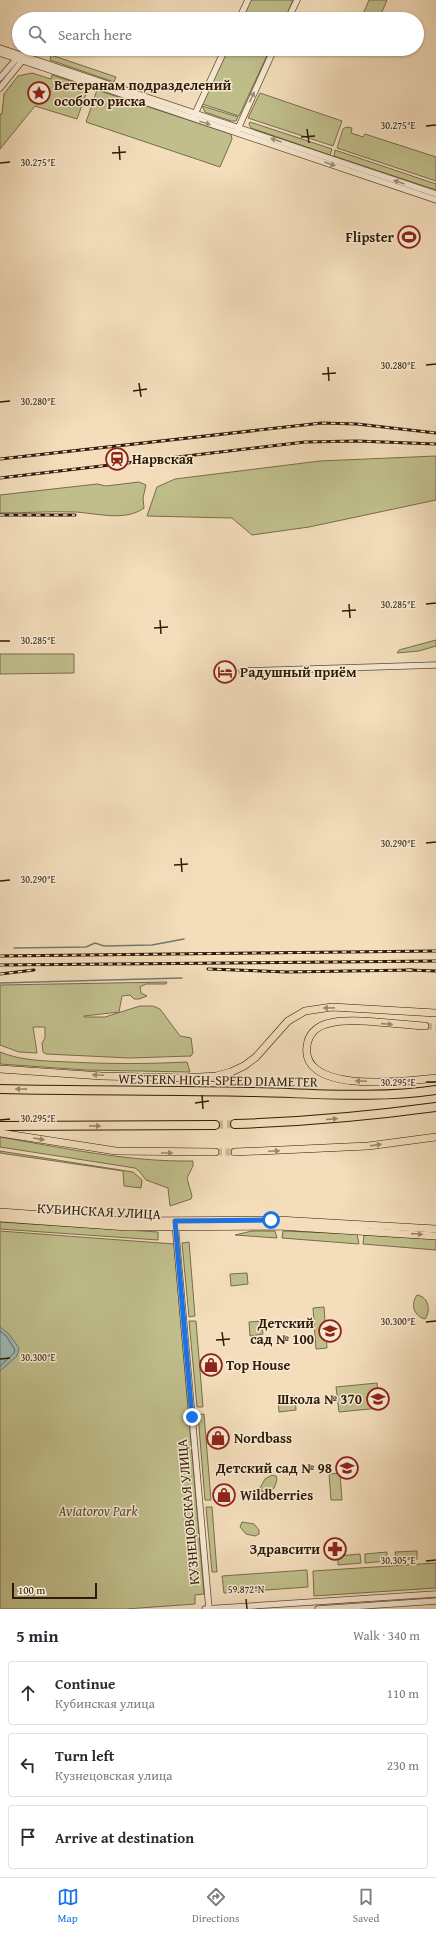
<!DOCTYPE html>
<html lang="en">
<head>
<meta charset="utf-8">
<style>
	:root { --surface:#fff; --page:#f2f2f3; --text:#2b2b33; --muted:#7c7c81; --line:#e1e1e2; --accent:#1a73e8 }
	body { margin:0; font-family:"Gentium Book Plus",serif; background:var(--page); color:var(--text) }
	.scale { position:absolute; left:12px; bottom:10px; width:85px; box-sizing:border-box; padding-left:4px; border:2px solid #2f1b07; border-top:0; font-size:11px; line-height:14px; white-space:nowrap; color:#2f1b07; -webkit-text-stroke:3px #f7e9d3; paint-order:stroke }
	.stop { position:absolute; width:12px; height:12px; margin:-9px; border:3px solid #1a73e8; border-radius:50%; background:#fff }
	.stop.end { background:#1a73e8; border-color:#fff; box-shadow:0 1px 4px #0008 }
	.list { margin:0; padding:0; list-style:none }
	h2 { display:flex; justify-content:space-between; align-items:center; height:52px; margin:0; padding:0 16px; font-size:17px }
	h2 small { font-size:13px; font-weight:400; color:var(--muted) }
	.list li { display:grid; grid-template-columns:26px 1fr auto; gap:12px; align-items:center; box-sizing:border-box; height:64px; margin:0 8px 8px; padding:0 8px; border:1px solid var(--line); border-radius:4px }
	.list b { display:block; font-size:15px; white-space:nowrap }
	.list p { margin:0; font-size:13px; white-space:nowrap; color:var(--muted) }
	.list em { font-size:13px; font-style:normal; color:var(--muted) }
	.icon { flex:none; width:22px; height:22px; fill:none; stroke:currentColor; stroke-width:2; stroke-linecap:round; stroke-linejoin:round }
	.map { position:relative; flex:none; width:436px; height:1609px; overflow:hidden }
	.search { position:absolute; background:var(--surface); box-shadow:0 1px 3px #0004; left:12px; right:12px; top:12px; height:44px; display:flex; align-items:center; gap:10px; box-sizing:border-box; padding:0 14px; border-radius:22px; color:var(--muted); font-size:15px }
	.sheet { height:268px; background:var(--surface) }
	nav { display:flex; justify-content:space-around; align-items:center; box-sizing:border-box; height:56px; border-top:1px solid var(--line); background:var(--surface); font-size:11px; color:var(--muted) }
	nav a { display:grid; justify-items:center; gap:2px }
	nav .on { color:var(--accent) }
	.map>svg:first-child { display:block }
	.green { fill:#c0bf8c; stroke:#786d4a }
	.water { fill:#9dbbb7; stroke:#717b71 }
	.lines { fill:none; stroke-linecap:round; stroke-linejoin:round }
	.shore { stroke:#666b5f; stroke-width:1 }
	.stream { stroke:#717b71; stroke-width:1.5 }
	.major-tunnel { stroke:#ccb697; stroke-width:7; stroke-dasharray:7 3.5; stroke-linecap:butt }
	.highway-tunnel { stroke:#ccb697; stroke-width:8; stroke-dasharray:8 4; stroke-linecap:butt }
	.minor-casing { stroke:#604c34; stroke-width:7 }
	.major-casing { stroke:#2f1b07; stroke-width:8 }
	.highway-casing { stroke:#2f1b07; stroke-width:10 }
	.minor { stroke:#f7e9d3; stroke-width:5.5 }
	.major { stroke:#f3ddbb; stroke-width:7 }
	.highway { stroke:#f3ddbb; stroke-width:8 }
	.rail-casing { stroke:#2f1b07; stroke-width:3 }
	.rail { stroke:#f7e9d3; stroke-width:1.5; stroke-dasharray:4.5; stroke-linecap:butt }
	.oneway { fill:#9d8c77 }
	.oneway2 { fill:#9b866a }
	.route { stroke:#1a73e8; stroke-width:5 }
	.ticks { fill:none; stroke:#2f1b07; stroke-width:1.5 }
	.labels { text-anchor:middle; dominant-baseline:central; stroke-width:3; stroke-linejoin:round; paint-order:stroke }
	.poi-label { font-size:14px; font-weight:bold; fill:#2f1b07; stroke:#f7e9d3; text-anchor:start }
	.street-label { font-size:14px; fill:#2f1b07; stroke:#f7e9d3 }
	.park-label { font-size:14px; font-style:italic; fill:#5a4c2f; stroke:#f7e9d3 }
	.ticks-label { font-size:10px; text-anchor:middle; fill:#2f1b07; stroke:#f7e9d3; stroke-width:3; stroke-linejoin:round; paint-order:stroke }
</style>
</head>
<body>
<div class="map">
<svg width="436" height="1609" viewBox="0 0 436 1609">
	<rect width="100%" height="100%" fill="#f3ddbb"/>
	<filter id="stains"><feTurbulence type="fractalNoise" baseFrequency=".005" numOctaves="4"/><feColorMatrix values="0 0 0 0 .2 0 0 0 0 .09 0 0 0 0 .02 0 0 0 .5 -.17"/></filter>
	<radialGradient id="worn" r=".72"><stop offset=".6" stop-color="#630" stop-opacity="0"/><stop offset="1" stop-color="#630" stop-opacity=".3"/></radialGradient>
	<g class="green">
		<path d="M251,0H293L285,19H242Z"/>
		<path d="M369,0H387L379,19H361Z"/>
		<path d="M228,49H270L239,116L202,104Z"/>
		<path d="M51,55L116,77L114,82L50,60Z"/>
		<path d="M32,73L51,79L52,75L86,86L87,91L77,119L35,106L0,149V114H2L4,94L18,76Z"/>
		<path d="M97,90L231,134L232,139L220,167L86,122Z"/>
		<path d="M260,93L342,121L333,146L248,118Z"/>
		<path d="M202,106L238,117L236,121H231L205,112Z"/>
		<path d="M250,122L332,149L330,155L251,128L249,124Z"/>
		<path d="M346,127L352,128L351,133L363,137L365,134L436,157V181L337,148L343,129Z"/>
		<path d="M335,150L436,184V190L334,156Z"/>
		<path d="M436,456V500L309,527L252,535L232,518L147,516L157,487L175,479L320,461Z"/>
		<path d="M139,482L146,485L143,498L144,508C125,522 96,513 75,512C50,511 25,513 0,513V495L97,484L106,486Z"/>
		<path d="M436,640V646L419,651L397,653L399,650Z"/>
		<path d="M0,654H74V673L0,674Z"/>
		<path d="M167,982L166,984H146L140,987L141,993L147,996L139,999H134L130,995L122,996L119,1012L84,1016V1017H105L140,1006H153L160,1009L180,1036L191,1038L193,1053L191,1056L130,1058L46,1054L43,1052L42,1043L45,1038V1027H33L37,1053L19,1052L0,1045V985Z"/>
		<path d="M0,1052C22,1061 46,1061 70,1062C109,1064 148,1064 187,1062L190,1072L86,1070L0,1064Z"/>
		<path d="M0,1137C64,1148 128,1162 193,1161V1166L187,1178L192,1196L191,1199L170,1206L168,1188L146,1180L139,1171L135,1168L0,1147Z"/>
		<path d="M0,1151L133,1172L142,1180L141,1188L124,1186L123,1171L0,1153Z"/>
		<path d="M0,1222L158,1232V1240L0,1229Z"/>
		<path d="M0,1231L174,1244L204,1594L195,1595V1604L126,1609H0Z"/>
		<path d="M252,1231H275L277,1238L235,1235Z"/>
		<path d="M283,1231L357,1234L359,1244L282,1238Z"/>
		<path d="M364,1235L436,1239V1250L363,1244Z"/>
		<path d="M189,1242L195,1316L189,1317L182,1243Z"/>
		<path d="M247,1273L248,1284L231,1286L230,1274Z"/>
		<path d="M417,1295C429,1297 431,1311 425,1319C414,1316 410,1305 417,1295Z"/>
		<path d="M324,1307L327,1348L316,1349L313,1308Z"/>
		<path d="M189,1321H196L203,1407H197Z"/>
		<path d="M261,1321L263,1334L250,1336L249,1322Z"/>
		<path d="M377,1383L380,1408L339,1412L336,1387Z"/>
		<path d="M295,1396L296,1410L279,1412L278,1398Z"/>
		<path d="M204,1414L211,1500H205L198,1415Z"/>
		<path d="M340,1473L342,1500H331L329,1474Z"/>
		<path d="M272,1475L276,1476L277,1480L274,1488L268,1493L261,1491L260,1488L265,1479Z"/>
		<path d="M206,1507H212L217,1572H212Z"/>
		<path d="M242,1522L254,1524L259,1530V1534L255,1536L246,1534L240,1527Z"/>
		<path d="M417,1551V1559L396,1561L395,1552Z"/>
		<path d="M387,1552V1561L365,1563V1554Z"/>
		<path d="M360,1554L361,1563L338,1565V1556Z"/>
		<path d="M436,1563V1588L314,1596L313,1571Z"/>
		<path d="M307,1570L308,1587L224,1593L222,1576Z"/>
	</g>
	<path class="water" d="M0,1327L9,1334L19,1348L17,1356L0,1371Z"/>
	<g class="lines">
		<path class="shore" d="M0,1331L7,1337L15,1350L14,1353L0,1366"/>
		<g class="stream">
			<path d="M14,948L86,947L95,943L104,946L152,945L184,939"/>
			<path d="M0,983L182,978"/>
		</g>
		<g class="major-tunnel">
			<path d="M425,1026L436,1027"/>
			<path d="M215,1152H235"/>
		</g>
		<path class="highway-tunnel" d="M215,1125L235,1124"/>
		<g class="minor-casing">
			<g id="minor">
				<path d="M239,19L248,0"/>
				<path d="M288,19L297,0"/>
				<path d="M0,48L436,194"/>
				<path d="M0,53L436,200"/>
				<path d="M0,78L18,57"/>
				<path d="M0,88L22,61V58"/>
				<path d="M194,116L225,49"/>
				<path d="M237,131L274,49"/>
				<path d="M242,671L436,665"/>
				<path d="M175,1223L209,1609"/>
				<path d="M205,1609L436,1594"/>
				<path d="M318,1609L436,1601"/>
			</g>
		</g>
		<g class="major-casing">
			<g id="major">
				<path d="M425,1026C399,1025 354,1017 330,1023C320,1025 311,1031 308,1041C293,1096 408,1081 436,1078"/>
				<path d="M0,1069L102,1076L183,1078L216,1076L231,1072L244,1066L256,1057L288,1021L305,1011L332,1007L436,1013"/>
				<path d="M0,1133L116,1151L215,1152"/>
				<path d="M235,1152L368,1146L436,1137"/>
				<path d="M0,1212L128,1221L278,1220L436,1229"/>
				<path d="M0,1218L128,1227L278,1226L436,1236"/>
			</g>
		</g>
		<g class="highway-casing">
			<g id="highway">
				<path d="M0,1089C84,1091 168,1090 251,1092C313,1093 375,1099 436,1090"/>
				<path d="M235,1124C302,1122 369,1116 436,1107"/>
				<path d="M0,1126L215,1125"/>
			</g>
		</g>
		<use href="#minor" class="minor"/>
		<use href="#major" class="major"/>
		<use href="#highway" class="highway"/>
		<g class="rail-casing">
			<g id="rail">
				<path d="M0,459L322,423L357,424L436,433"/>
				<path d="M0,478L305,442L357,441L436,444"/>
				<path d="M0,515H75"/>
				<path d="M0,956L436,951"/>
				<path d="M0,965L436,961"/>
				<path d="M208,969L287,972L412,970"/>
				<path d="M408,970L436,971"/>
				<path d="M0,974L34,970"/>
			</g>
		</g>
		<use href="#rail" class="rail"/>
	</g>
	<defs><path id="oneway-solid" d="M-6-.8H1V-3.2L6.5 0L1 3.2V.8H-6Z"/></defs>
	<g class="oneway">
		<use href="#oneway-solid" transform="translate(252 97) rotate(-65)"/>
		<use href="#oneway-solid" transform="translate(205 123) rotate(18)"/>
		<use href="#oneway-solid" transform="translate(276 140) rotate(-161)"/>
		<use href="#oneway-solid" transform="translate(330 164) rotate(19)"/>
		<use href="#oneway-solid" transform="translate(399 182) rotate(-161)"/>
	</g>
	<g class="oneway2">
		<use href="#oneway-solid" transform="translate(329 1008) rotate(179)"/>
		<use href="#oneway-solid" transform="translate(387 1024) rotate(4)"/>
		<use href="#oneway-solid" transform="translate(98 1075) rotate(-177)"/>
		<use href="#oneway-solid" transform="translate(361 1081) rotate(-178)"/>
		<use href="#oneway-solid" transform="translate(21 1089) rotate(-179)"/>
		<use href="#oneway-solid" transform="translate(332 1119) rotate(-5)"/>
		<use href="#oneway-solid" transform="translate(95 1126) rotate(1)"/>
		<use href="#oneway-solid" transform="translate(39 1139) rotate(9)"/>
		<use href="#oneway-solid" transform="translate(376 1145) rotate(-8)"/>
		<use href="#oneway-solid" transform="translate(274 1151) rotate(-2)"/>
		<use href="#oneway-solid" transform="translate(167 1153)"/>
		<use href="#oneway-solid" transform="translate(417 1234) rotate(4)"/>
	</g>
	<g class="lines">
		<path class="route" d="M192,1417L175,1221L271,1220"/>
	</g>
	<path class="ticks" d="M426,126L436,125M307,129L309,143M301,137L315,136M119,146L120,160M112,153L126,152M0,163L10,162M426,365L436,364M328,367L329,381M322,374L336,373M139,383L141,397M133,391L147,389M0,402L10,401M349,604L350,618M426,604L436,603M342,611L356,610M160,620L161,634M154,628L168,627M0,641H10M426,843L436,842M181,858L182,872M174,865L188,864M0,881L10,880M426,1082H436M202,1095L203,1109M195,1103L209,1101M0,1120L10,1119M426,1322L436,1321M222,1332L224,1346M216,1340L230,1339M0,1359L10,1358M426,1561L436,1560M246,1599L247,1609"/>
	<defs>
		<g id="sight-ring" transform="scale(1.15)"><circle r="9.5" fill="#f7e9d3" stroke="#8f2418" stroke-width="1.5"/><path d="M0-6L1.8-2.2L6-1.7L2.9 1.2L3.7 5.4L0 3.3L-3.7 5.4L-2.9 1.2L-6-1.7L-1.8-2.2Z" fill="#8f2418"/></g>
		<g id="stadium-ring" transform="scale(1.15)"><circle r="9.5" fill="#f7e9d3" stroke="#8f2418" stroke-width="1.5"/><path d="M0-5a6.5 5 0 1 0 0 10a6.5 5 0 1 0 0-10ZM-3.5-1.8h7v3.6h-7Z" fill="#8f2418"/></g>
		<g id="station-ring" transform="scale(1.15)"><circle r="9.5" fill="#f7e9d3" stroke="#8f2418" stroke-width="1.5"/><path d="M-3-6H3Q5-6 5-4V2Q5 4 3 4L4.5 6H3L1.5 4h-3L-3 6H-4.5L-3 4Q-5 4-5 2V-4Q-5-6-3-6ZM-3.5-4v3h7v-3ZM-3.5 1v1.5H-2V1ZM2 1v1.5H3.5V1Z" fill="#8f2418"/></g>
		<g id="hotel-ring" transform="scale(1.15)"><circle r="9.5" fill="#f7e9d3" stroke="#8f2418" stroke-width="1.5"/><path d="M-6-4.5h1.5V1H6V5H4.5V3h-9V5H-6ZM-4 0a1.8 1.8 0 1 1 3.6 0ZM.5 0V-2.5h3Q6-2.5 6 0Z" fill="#8f2418"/></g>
		<g id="school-ring" transform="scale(1.15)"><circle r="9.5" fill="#f7e9d3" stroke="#8f2418" stroke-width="1.5"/><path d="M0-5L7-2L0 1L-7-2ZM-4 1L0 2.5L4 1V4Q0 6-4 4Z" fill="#8f2418"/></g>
		<g id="shop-ring" transform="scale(1.15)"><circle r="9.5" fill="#f7e9d3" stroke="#8f2418" stroke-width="1.5"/><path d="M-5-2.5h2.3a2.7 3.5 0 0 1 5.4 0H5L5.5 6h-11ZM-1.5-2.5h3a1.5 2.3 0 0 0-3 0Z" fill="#8f2418"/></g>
		<g id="pharmacy-ring" transform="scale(1.15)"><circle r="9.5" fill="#f7e9d3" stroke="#8f2418" stroke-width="1.5"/><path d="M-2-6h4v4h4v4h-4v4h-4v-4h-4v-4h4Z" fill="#8f2418"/></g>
	</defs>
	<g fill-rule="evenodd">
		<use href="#sight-ring" x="39" y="93"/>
		<use href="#stadium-ring" x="409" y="237"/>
		<use href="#station-ring" x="117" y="459"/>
		<use href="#hotel-ring" x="225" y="672"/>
		<use href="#school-ring" x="330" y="1331"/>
		<use href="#shop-ring" x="211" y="1365"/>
		<use href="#school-ring" x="378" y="1399"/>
		<use href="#shop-ring" x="218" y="1438"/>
		<use href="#school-ring" x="347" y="1468"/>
		<use href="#shop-ring" x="224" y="1495"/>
		<use href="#pharmacy-ring" x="335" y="1549"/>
	</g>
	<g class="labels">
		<g class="poi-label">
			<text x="54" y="85">Ветеранам подразделений<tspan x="54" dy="16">особого риска</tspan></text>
			<text x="394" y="237" text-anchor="end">Flipster</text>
			<text x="132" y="459">Нарвская</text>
			<text x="240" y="672">Радушный приём</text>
			<text x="314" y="1323" text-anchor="end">Детский<tspan x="314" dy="16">сад № 100</tspan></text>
			<text x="226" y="1365">Top House</text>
			<text x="362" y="1399" text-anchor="end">Школа № 370</text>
			<text x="234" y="1438">Nordbass</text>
			<text x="332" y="1468" text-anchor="end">Детский сад № 98</text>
			<text x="240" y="1495">Wildberries</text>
			<text x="320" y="1549" text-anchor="end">Здравсити</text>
		</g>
		<g class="street-label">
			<text transform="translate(218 1080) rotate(1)">WESTERN HIGH-SPEED DIAMETER</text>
			<text transform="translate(99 1211) rotate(3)">КУБИНСКАЯ УЛИЦА</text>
			<text transform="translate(188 1512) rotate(-95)">КУЗНЕЦОВСКАЯ УЛИЦА</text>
		</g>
		<g class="park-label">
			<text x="98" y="1511">Aviatorov Park</text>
		</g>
	</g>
	<g class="ticks-label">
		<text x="398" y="129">30.275°E</text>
		<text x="38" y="166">30.275°E</text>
		<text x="398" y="369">30.280°E</text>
		<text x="38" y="405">30.280°E</text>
		<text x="398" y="608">30.285°E</text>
		<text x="38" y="644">30.285°E</text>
		<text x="398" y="847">30.290°E</text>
		<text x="38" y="883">30.290°E</text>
		<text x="398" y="1086">30.295°E</text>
		<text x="38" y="1122">30.295°E</text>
		<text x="398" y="1325">30.300°E</text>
		<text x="38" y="1361">30.300°E</text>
		<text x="398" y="1564">30.305°E</text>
		<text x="246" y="1593">59.872°N</text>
	</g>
	<rect width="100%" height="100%" filter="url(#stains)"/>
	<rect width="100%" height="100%" fill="url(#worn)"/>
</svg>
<div class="scale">100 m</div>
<div class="stop" style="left:271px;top:1220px"></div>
<div class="stop end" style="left:192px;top:1417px"></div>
<div class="search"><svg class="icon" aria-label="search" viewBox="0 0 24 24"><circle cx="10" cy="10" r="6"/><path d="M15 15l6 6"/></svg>Search here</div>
</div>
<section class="sheet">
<h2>5 min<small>Walk · 340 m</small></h2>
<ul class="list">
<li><svg class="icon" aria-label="ahead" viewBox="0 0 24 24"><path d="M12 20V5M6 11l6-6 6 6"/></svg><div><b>Continue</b><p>Кубинская улица</p></div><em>110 m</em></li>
<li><svg class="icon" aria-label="left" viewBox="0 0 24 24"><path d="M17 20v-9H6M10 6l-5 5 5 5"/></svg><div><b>Turn left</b><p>Кузнецовская улица</p></div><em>230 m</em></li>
<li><svg class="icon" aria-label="arrive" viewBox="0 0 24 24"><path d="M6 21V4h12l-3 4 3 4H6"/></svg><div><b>Arrive at destination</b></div></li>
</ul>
</section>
<nav>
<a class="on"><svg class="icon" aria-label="map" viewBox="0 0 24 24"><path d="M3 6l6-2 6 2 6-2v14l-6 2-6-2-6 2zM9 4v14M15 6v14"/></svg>Map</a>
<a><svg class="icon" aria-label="directions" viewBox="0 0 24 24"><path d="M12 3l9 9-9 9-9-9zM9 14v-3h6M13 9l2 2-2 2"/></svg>Directions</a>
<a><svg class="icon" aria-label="saved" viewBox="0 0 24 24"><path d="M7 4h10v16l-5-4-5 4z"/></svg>Saved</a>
</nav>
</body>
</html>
